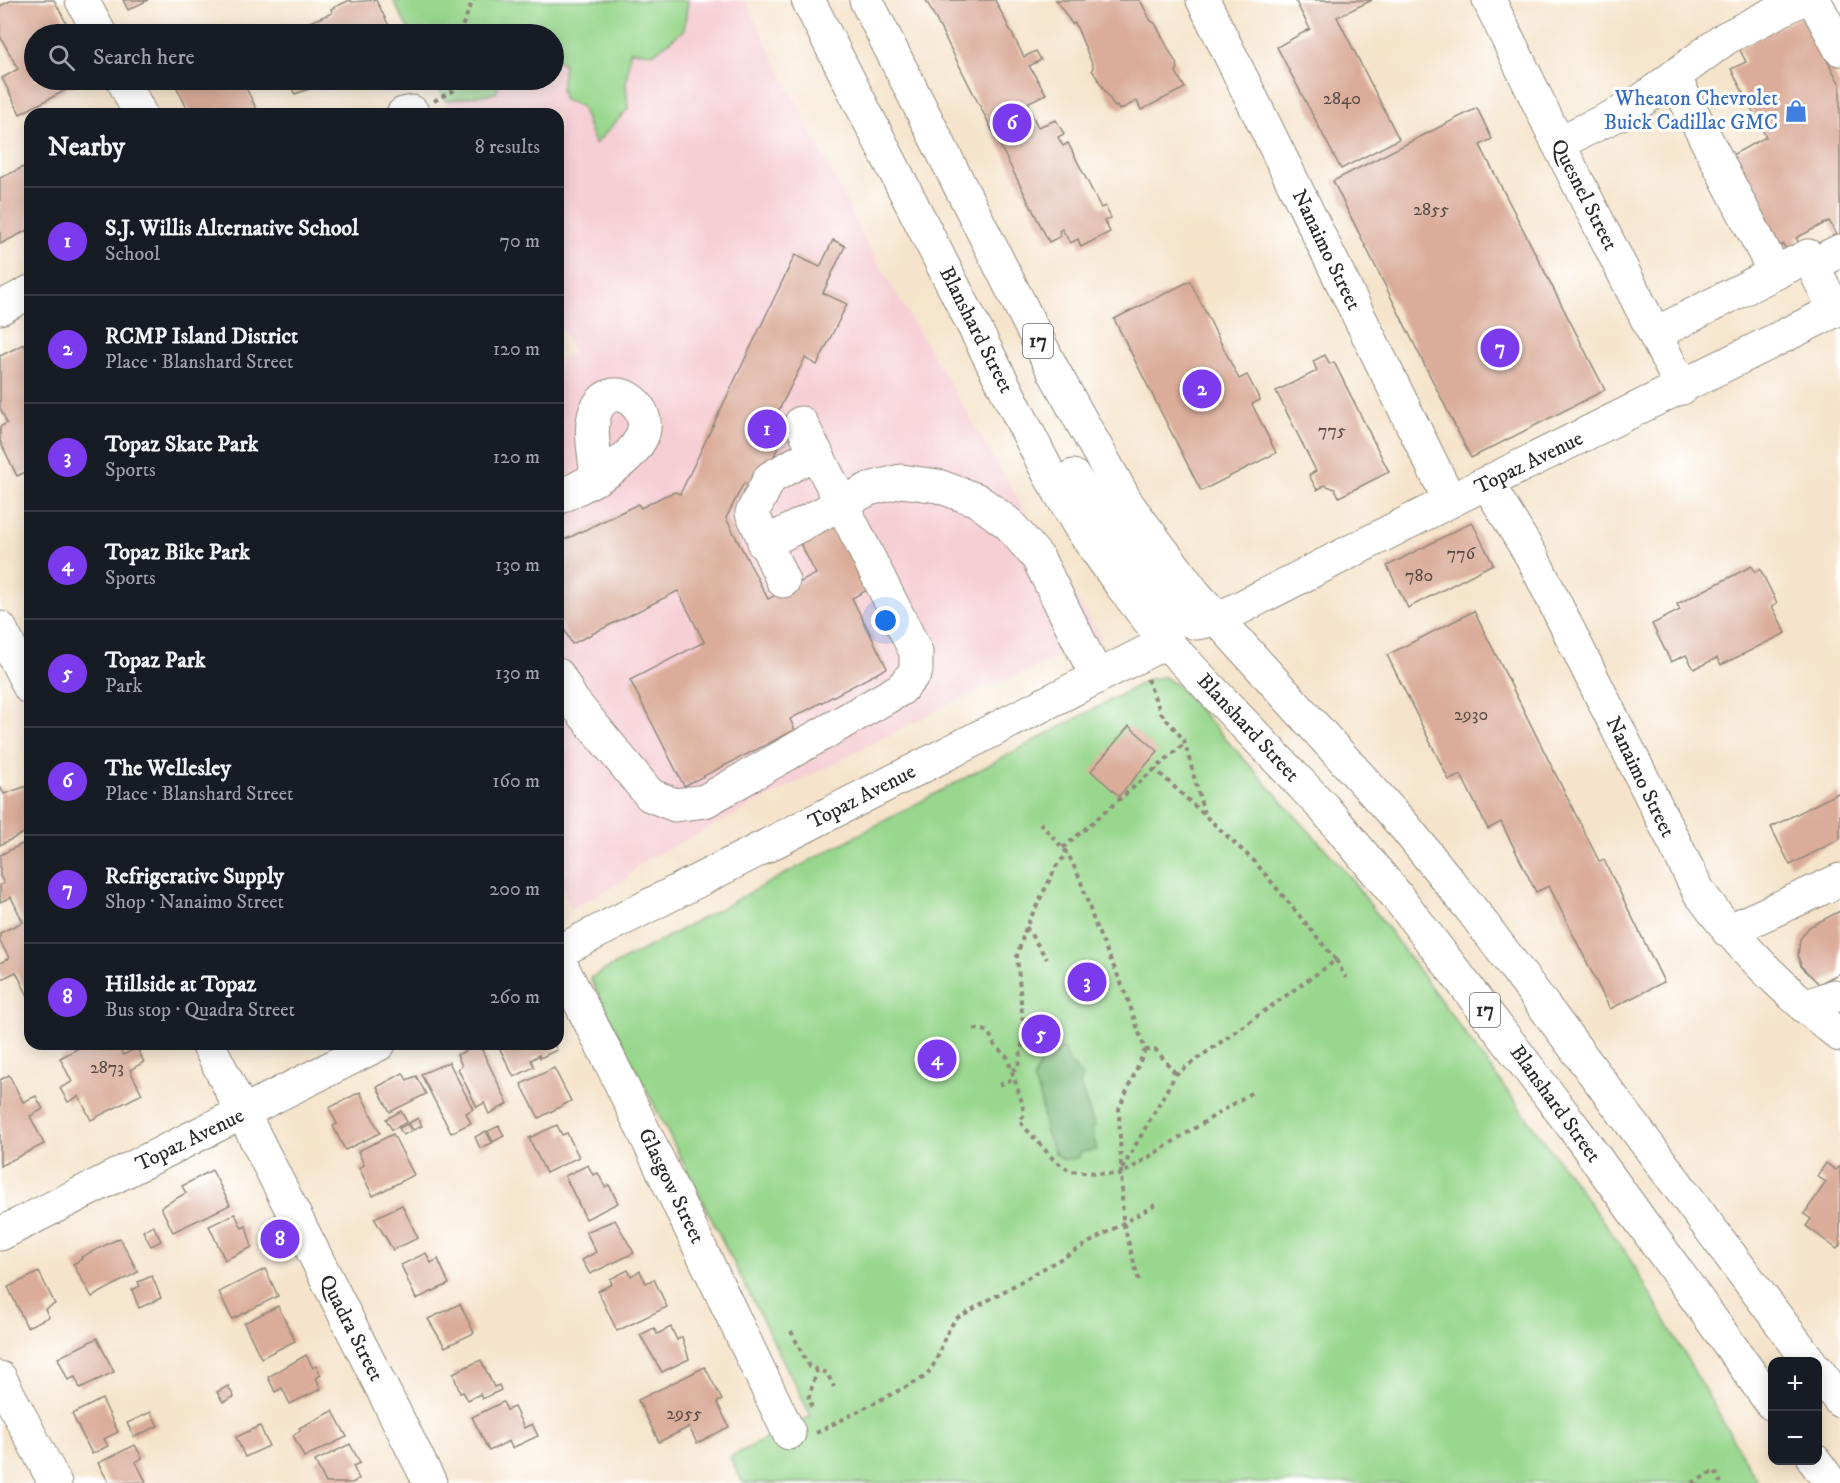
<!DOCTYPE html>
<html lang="en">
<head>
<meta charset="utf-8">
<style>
	:root { --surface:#171b24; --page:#20242c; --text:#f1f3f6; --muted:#9ea1a6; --line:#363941; --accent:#7c3aed }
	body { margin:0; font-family:"IM FELL DW Pica",serif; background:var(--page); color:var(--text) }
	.controls { position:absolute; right:18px; bottom:18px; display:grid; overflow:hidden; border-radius:12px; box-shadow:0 3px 15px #0003 }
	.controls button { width:54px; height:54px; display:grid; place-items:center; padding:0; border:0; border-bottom:2px solid var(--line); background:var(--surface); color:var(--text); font:30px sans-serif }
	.you { position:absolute; left:886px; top:621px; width:21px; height:21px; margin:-15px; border:4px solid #fff; border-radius:50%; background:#1a73e8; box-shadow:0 0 0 9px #1a73e833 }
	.badge { display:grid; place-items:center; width:39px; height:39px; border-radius:50%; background:var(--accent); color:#fff; font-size:20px; font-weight:700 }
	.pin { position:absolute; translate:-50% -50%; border:3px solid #fff; box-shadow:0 2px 6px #0006 }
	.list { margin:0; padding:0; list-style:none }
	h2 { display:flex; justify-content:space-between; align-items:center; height:78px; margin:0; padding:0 24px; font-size:26px }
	h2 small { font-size:20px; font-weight:400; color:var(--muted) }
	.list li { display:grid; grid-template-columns:39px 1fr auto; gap:18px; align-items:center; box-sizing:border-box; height:108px; padding:0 24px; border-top:2px solid var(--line) }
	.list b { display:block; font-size:22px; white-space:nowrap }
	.list p { margin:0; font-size:20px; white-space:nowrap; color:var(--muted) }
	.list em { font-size:20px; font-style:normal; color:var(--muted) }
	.icon { flex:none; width:33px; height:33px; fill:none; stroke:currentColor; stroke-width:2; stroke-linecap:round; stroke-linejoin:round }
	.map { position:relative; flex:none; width:1840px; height:1483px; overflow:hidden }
	.search { position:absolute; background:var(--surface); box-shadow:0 3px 15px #0003; left:24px; top:24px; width:540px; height:66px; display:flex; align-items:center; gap:15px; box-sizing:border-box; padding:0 21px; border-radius:33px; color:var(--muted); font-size:22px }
	.panel { position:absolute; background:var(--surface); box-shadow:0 3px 15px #0003; left:24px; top:108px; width:540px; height:942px; border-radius:18px }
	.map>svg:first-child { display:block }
	.built { fill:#f6cfd5 }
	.green { fill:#98d78d; stroke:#62815c; stroke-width:1.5 }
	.forest { fill:#7ab878; stroke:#527252; stroke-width:1.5 }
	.building { fill:#daac99 }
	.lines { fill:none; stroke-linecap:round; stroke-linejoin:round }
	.minor-casing { stroke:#90887b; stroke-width:35 }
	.major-casing { stroke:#90887b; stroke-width:35 }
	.path { stroke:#90887b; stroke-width:4; stroke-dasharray:4.5 4.5; stroke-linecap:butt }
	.minor { stroke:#fff; stroke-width:33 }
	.major { stroke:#fff; stroke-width:33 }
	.labels { text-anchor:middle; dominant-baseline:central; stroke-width:6; stroke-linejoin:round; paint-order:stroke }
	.number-label { font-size:18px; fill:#574b46 }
	.shield { fill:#fff; stroke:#6b6b6b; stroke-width:1.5 }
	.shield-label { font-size:20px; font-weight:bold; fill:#2b2b2b }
	.shop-label { font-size:21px; fill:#366cbe; stroke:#fff; text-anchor:end }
	.street-label { font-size:21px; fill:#2b2b2b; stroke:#fff }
</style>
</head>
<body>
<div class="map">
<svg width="1840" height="1483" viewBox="0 0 1840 1483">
	<rect width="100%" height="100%" fill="#fff"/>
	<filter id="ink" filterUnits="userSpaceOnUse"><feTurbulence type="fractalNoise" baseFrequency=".0167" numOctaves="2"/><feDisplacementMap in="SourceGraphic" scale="12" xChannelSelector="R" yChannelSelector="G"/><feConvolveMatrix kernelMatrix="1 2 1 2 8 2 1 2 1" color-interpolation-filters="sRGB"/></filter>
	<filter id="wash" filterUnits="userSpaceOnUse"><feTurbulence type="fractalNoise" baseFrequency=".008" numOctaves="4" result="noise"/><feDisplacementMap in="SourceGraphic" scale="24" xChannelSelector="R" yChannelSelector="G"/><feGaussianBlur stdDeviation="1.35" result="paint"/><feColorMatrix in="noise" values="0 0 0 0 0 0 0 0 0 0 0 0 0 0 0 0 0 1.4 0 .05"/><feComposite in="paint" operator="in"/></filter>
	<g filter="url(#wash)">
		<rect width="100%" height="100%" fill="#f5e4cb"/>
		<path class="built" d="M393,0H745L866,242L1072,591L1102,639L953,702L637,865L626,880L571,909L558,878V360L573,352L558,322V114H452L434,80H554V34H411Z"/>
		<g class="green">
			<path d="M393,0H688L684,30L654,53L630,51L626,83L628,109L595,144L581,106L564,100L561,90L564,64L554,58V34H411Z"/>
			<path d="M434,80H500L496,93L445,101Z"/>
			<path d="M1164,677L1177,685L1347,873L1627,1254L1758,1483H743L730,1457L811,1416L590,978L1150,679Z"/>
		</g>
		<path class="forest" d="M1043,1038L1052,1041L1054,1047L1065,1050L1068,1060L1082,1077L1080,1086L1095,1127L1092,1129L1097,1150L1081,1152L1079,1157L1063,1160L1055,1153L1050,1142L1045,1130L1040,1094L1033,1081L1040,1062L1030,1044Z"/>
		<g id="blocks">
			<g class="building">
				<path d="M12,0H54L72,34H34V80H85L20,114L2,78L18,69L0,36V6Z"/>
				<path d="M123,0H148L128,10Z"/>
				<path d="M350,0L352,2L376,0L393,34H289L287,31L332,13L331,9Z"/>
				<path d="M926,0H995L1024,57L1036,51L1041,60L1029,66L1046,94L1029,102L1028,107L1038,127L1056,120L1064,134L1058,137L1063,146L1068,143L1101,208L1105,206L1111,218L1104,221L1110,232L1081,247L1078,239L1070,243L1062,229L1059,231L1061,236L1049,242Z"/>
				<path d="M1056,0H1140L1151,21L1155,23L1178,67L1176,72L1185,88L1141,110L1137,101L1119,110L1117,106L1115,107L1092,70L1093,66L1075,23L1072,24Z"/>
				<path d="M1295,0H1372L1337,17L1399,139L1341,169L1277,47L1310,29Z"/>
				<path d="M1804,15L1840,85V240L1829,221L1796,238L1802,248L1789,255L1783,244L1777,248L1730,156L1766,137L1731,69L1746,62L1739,48Z"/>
				<path d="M173,80H242L259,114H190Z"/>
				<path d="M287,80H321L323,84L295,94Z"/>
				<path d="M1477,108L1492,139L1480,145L1605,390L1471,458L1333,181Z"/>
				<path d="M30,164V229L0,244V178Z"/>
				<path d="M833,240L845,246L823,293L847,304L817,365L805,358L773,422L787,429L758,489L744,483L726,518L768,599L816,574L797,537L836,517L871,588L852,598L887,668L790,719L795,730L684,786L630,680L704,642L678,591L572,644L558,617V543L638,504L641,508L664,496L675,492L680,494L795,255L820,267Z"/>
				<path d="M1190,281L1239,379L1247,375L1260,400L1252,404L1276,453L1201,491L1114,319Z"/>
				<path d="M24,344L30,356V470L17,476L0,441V427L7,423L0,408V356Z"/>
				<path d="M1325,355L1330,364L1334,362L1389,472L1339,497L1335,489L1325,485L1317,490L1309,475L1316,471L1276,391L1317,371L1313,361Z"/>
				<path d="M1472,522L1493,564L1408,608L1387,566Z"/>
				<path d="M1752,566L1755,572L1760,569L1777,603L1772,606L1786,633L1721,665L1717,658L1694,669L1686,655L1671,662L1652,624L1680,610L1677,604Z"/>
				<path d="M1474,611L1599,861L1604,860L1664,982L1610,1009L1549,886L1536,892L1501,822L1488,829L1461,775L1449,780L1387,655Z"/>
				<path d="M1129,726L1158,751L1119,796L1091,771Z"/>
				<path d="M0,786L4,794L27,786L30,791V830L0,845Z"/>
				<path d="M1840,792V839L1790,865L1771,827Z"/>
				<path d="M30,840V995L28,996L16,972L2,979L0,974V963L9,958L0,941V933L23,922L11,897L0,902V885L4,883L0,876V855Z"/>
				<path d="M1840,911V973L1819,984L1801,966L1798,956L1800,939L1809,927Z"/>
				<path d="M86,1044H117L123,1055L137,1048L144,1062L130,1070L142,1094L91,1120L79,1096L68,1102L60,1088L72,1082L60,1058Z"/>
				<path d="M479,1044L508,1104L489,1114L484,1103L477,1107L458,1069L462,1066L457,1055Z"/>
				<path d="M510,1044H554L557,1050L540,1058L539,1055L531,1060L534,1067L514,1077L500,1049Z"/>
				<path d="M449,1062L473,1109L466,1113L471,1123L451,1133L421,1074Z"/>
				<path d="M554,1068L571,1101L539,1118L521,1084Z"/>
				<path d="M403,1073L407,1080L416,1076L426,1094L390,1112L377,1087Z"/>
				<path d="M9,1075L23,1102L36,1096L39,1102L43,1109L30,1116L44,1144L0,1166V1080Z"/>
				<path d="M360,1092L380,1133L345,1150L333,1126L337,1124L329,1108Z"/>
				<path d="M401,1111L407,1122L392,1130L386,1119Z"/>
				<path d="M418,1118L422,1126L413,1130L409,1123Z"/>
				<path d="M407,1124L411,1131L403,1135L399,1128Z"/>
				<path d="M557,1125L562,1135L567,1133L579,1157L546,1173L529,1138Z"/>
				<path d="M499,1126L504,1136L493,1142L488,1131Z"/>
				<path d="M486,1131L492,1143L480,1148L475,1137Z"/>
				<path d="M393,1134L414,1175L373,1196L359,1168L364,1165L358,1151Z"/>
				<path d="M1826,1163L1836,1170L1840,1166V1245L1837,1249L1806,1226L1811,1219L1804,1214L1826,1182L1817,1176Z"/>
				<path d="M588,1165L593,1175L598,1173L605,1187L609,1185L618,1203L586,1219L565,1176Z"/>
				<path d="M212,1170L230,1205L173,1232L161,1207L186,1193L182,1186Z"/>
				<path d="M402,1205L418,1238L393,1250L374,1218Z"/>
				<path d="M235,1214L242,1228L246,1226L252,1247L225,1260L209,1226Z"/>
				<path d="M615,1220L634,1253L590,1274L582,1260L596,1252L586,1232Z"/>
				<path d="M153,1225L161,1241L151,1246L143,1231Z"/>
				<path d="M120,1238L138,1272L92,1297L73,1264L82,1259L81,1257Z"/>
				<path d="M426,1253L431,1263L438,1259L449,1284L416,1299L401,1265Z"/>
				<path d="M265,1269L278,1296L232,1319L219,1292Z"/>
				<path d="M628,1270L631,1276L640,1271L646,1283L654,1279L667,1307L617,1331L598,1291L612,1284L610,1279Z"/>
				<path d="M39,1272L55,1304L45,1309L49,1317L27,1327L8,1287Z"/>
				<path d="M152,1276L161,1298L139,1308L132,1290L140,1286L138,1282Z"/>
				<path d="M460,1304L474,1333L445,1347L428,1319Z"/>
				<path d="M278,1306L295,1341L261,1358L244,1323Z"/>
				<path d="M671,1327L677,1340L682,1337L689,1359L662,1372L640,1335L654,1328L657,1334Z"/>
				<path d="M97,1338L114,1372L80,1388L75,1377L68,1380L58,1358Z"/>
				<path d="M306,1355L313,1368L316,1366L321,1375L316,1378L321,1389L290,1404L282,1388L275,1392L268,1377Z"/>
				<path d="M481,1360L494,1387L499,1385L501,1390L482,1399L480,1394L468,1400L463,1392L460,1393L453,1373Z"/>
				<path d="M705,1367L722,1400L717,1402L729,1427L697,1443L689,1427L659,1442L638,1400Z"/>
				<path d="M228,1386L234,1397L223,1402L217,1392Z"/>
				<path d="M102,1399L118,1432L104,1439L108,1446L92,1454L72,1414Z"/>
				<path d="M503,1402L507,1410L514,1407L524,1428L532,1424L538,1436L512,1448L509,1441L489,1451L472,1417Z"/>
				<path d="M333,1411L347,1437L304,1457L293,1435L301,1430L299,1428Z"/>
				<path d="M151,1412L158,1426L134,1437L127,1423Z"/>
				<path d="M260,1426L269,1446L245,1457L236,1437Z"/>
				<path d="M350,1444L360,1463L353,1466L359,1479L352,1483H326L315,1461Z"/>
				<path d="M135,1445L142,1458L136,1462L146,1482L109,1483L98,1463Z"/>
			</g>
		</g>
	</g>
	<g filter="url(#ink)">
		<use href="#blocks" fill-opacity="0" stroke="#90887b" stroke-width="1.5"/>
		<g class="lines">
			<g class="minor-casing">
				<g id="minor">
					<path d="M82,0L100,34"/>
					<path d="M1203,0L1450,501"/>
					<path d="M1489,0L1558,143L1682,388"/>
					<path d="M1814,0L1840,49"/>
					<path d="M1674,77L1775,273"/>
					<path d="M123,80L140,114"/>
					<path d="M403,114L412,112"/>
					<path d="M1558,143L1633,107L1726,38L1800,0"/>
					<path d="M1812,265L1840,251"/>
					<path d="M0,308L30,292"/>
					<path d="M1655,334L1808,256L1835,310"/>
					<path d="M1487,483L1532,557L1699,892C1740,948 1786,992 1840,1035"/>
					<path d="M558,498C586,483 628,467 642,436C654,408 616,379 599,405C586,423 596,457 597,478"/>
					<path d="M764,544L869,489L901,481L938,486L977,500L1009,524L1038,558L1097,677"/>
					<path d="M783,581L752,513L770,478L816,452"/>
					<path d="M1218,619L1450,501L1840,308"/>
					<path d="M558,675L572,700L650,795L675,805L705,801L901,689L916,671V652L801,423"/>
					<path d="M1728,931L1840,880"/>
					<path d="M558,952L1166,642"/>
					<path d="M558,959L611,1063L789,1433"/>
					<path d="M1805,1007L1834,996"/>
					<path d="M0,1234L379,1044"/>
					<path d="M0,1378L55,1483"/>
				</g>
			</g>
			<g class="major-casing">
				<g id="major">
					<path d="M808,0L1050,476L1080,527L1122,586L1166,642L1324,808L1397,896L1574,1128L1772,1404"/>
					<path d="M866,0L1053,370L1128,505L1194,593L1405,827L1475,914L1810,1362"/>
					<path d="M1073,476L1126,551L1182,617L1196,623L1218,619"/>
					<path d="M0,628L30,688"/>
					<path d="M208,1044L430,1483"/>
					<path d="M1818,1371L1840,1401"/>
					<path d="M1814,1460L1831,1483"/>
				</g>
			</g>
			<g class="path">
				<path d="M459,34L473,0"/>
				<path d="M434,101L453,91V80"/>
				<path d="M1147,679L1161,713L1184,740L1205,817"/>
				<path d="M1040,823L1068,854L1080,879L1096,927L1126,994L1145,1050L1119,1109L1123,1222L1139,1281"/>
				<path d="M1063,848L1185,743"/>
				<path d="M1026,927L1047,959"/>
				<path d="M1336,960L1346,978"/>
				<path d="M974,1029L988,1031L996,1048L1006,1054L1022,1102L1024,1114L1020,1122L1054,1160L1070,1171L1120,1175L1254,1091"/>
				<path d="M1024,1035L1045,1022"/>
				<path d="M1145,1050H1156L1176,1074"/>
				<path d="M1012,1070L1018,1068L1024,1035L1017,956L1026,927L1058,863L1068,854"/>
				<path d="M999,1085L1014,1079"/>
				<path d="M1122,1169L1176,1074L1336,960L1255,862L1155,769"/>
				<path d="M791,1331L809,1367L827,1373L834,1387"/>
				<path d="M812,1407L808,1400L817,1370"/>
				<path d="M816,1433L923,1378C942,1361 940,1337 957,1318L1155,1205"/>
				<path d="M1692,1483L1715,1471L1721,1483"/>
			</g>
			<use href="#minor" class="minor"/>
			<use href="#major" class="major"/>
		</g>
	</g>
	<defs>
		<g id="shop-bare" transform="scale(1.8)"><path d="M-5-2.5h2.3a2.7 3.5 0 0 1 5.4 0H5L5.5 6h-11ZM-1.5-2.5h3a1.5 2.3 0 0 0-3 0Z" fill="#3f7fe0" stroke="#fff" stroke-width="2.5" paint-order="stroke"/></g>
	</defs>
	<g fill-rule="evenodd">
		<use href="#shop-bare" x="1796" y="111"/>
	</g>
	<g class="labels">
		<g class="number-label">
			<text x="1342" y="99">2840</text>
			<text x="1431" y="210">2855</text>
			<text x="1332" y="431">775</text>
			<text x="1461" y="554">776</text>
			<text x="1419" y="576">780</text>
			<text x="1471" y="715">2930</text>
			<text x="107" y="1068">2873</text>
			<text x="684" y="1414">2955</text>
		</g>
		<g class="shield">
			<rect x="1023" y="324" width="30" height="34" rx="4.5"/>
			<rect x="1470" y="993" width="30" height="34" rx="4.5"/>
		</g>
		<g class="shield-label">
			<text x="1038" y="341">17</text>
			<text x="1485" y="1010">17</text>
		</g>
		<g class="shop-label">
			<text x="1778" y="99">Wheaton Chevrolet<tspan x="1778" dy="24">Buick Cadillac GMC</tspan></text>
		</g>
		<g class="street-label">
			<text transform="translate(1584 195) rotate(63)">Quesnel Street</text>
			<text transform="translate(1326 250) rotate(64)">Nanaimo Street</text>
			<text transform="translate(976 330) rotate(63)">Blanshard Street</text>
			<text transform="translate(1529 463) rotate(-26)">Topaz Avenue</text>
			<text transform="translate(1248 728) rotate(47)">Blanshard Street</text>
			<text transform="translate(1640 777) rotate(64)">Nanaimo Street</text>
			<text transform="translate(862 797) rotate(-27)">Topaz Avenue</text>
			<text transform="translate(1555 1104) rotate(54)">Blanshard Street</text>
			<text transform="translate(190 1140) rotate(-26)">Topaz Avenue</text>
			<text transform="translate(671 1186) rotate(64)">Glasgow Street</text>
			<text transform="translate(351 1328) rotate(63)">Quadra Street</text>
		</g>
	</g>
</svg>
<div class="controls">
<button>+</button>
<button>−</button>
</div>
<div class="you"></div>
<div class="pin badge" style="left:767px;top:429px">1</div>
<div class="pin badge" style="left:1202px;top:389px">2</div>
<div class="pin badge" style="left:1087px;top:982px">3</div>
<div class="pin badge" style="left:937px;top:1059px">4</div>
<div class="pin badge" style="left:1041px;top:1034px">5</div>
<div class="pin badge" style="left:1012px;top:123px">6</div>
<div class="pin badge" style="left:1500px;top:348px">7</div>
<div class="pin badge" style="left:280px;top:1239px">8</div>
<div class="search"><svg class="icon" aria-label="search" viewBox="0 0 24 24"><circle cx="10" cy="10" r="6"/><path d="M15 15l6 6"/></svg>Search here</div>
<section class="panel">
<h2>Nearby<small>8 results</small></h2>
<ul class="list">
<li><span class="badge">1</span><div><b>S.J. Willis Alternative School</b><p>School</p></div><em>70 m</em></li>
<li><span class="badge">2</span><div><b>RCMP Island District</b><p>Place · Blanshard Street</p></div><em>120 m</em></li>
<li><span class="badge">3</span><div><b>Topaz Skate Park</b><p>Sports</p></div><em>120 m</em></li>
<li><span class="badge">4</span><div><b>Topaz Bike Park</b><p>Sports</p></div><em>130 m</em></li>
<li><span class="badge">5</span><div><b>Topaz Park</b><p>Park</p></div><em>130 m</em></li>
<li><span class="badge">6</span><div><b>The Wellesley</b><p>Place · Blanshard Street</p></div><em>160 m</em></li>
<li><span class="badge">7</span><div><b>Refrigerative Supply</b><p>Shop · Nanaimo Street</p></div><em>200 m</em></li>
<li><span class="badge">8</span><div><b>Hillside at Topaz</b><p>Bus stop · Quadra Street</p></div><em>260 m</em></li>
</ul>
</section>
</div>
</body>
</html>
